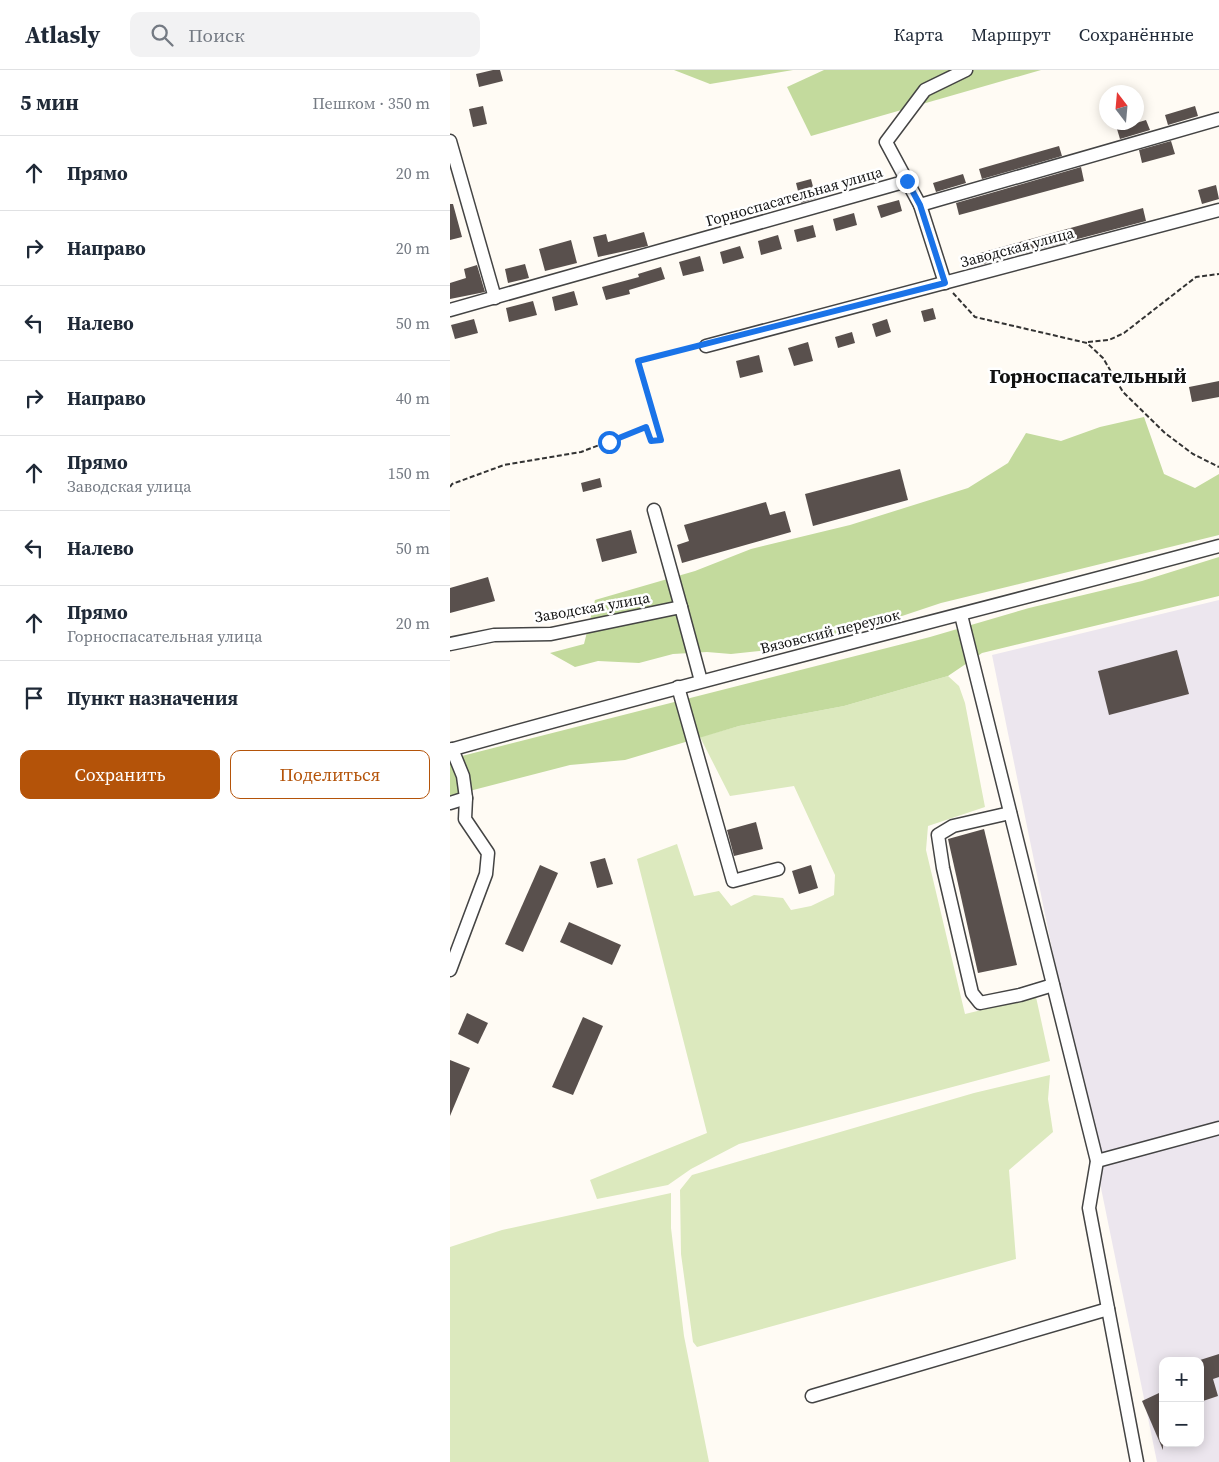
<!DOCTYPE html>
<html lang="ru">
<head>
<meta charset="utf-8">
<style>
	:root { --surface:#fff; --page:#f2f2f3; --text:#1f2937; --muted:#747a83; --line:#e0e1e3; --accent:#b45309 }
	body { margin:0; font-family:"Source Serif 4",serif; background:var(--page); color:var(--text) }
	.controls { position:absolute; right:15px; bottom:15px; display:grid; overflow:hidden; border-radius:10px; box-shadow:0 2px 12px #0003 }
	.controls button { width:45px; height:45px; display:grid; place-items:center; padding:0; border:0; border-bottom:1px solid var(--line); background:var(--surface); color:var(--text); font:25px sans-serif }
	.compass { position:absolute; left:649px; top:15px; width:45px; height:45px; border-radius:50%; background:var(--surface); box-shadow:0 2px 12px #0003; rotate:344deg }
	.stop { position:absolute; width:15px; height:15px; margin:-11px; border:4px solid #1a73e8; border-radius:50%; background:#fff }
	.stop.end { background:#1a73e8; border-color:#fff; box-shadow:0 1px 5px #0008 }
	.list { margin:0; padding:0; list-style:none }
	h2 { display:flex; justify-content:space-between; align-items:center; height:65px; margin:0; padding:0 20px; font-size:21px }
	h2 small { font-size:16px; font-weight:400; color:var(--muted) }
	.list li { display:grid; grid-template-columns:32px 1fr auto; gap:15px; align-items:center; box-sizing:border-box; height:75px; padding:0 20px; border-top:1px solid var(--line) }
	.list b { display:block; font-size:19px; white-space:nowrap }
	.list p { margin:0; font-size:16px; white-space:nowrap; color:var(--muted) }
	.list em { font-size:16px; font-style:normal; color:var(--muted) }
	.actions { display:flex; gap:10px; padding:15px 20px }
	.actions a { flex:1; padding:11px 0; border:1px solid var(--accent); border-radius:10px; text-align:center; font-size:18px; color:var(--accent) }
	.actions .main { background:var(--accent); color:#fff }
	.icon { flex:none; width:28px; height:28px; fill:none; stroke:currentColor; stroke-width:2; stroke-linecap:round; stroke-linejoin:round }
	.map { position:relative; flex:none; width:769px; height:1392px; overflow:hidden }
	header { display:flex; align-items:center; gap:30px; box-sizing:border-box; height:70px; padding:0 25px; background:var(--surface); border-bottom:1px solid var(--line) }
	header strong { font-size:24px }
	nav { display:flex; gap:28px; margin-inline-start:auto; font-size:18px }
	.search { width:350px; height:45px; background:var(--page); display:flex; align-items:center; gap:12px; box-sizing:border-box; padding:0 18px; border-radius:10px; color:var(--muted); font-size:19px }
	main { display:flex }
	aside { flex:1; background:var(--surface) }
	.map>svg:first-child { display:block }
	.industrial { fill:#ece6ee; fill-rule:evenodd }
	.green { fill:#dce9be }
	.forest { fill:#c3da9d }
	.building { fill:#59504d }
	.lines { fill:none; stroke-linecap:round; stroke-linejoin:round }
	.minor-casing { stroke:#444; stroke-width:15 }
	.path { stroke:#333; stroke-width:2; stroke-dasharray:5 2.5; stroke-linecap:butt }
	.minor { stroke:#fff; stroke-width:12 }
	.route { stroke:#1a73e8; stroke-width:6 }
	.labels { text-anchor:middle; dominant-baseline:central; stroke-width:5; stroke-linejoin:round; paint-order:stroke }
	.street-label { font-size:15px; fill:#111; stroke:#fff }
	.district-label { font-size:20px; font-weight:bold; fill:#111; stroke:#fff }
</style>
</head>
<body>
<header>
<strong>Atlasly</strong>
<div class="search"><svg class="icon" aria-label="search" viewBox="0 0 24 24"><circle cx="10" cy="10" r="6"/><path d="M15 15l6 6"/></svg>Поиск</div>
<nav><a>Карта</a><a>Маршрут</a><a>Сохранённые</a></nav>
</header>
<main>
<aside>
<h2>5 мин<small>Пешком · 350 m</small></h2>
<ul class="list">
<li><svg class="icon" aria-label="ahead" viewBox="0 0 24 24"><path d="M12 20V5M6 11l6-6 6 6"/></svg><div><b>Прямо</b></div><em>20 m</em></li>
<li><svg class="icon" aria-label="right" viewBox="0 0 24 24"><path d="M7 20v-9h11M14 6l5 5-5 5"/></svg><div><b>Направо</b></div><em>20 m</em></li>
<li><svg class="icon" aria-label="left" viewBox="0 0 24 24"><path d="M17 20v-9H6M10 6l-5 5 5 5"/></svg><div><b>Налево</b></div><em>50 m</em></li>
<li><svg class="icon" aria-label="right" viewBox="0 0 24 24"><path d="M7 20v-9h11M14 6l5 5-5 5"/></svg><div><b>Направо</b></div><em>40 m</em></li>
<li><svg class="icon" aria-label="ahead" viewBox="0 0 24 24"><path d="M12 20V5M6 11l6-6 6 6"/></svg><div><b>Прямо</b><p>Заводская улица</p></div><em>150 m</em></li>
<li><svg class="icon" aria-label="left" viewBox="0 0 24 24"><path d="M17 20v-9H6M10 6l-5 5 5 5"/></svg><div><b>Налево</b></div><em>50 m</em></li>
<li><svg class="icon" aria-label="ahead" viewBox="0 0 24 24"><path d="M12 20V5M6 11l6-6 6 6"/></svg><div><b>Прямо</b><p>Горноспасательная улица</p></div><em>20 m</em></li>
<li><svg class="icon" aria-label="arrive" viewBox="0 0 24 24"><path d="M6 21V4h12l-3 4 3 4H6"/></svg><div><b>Пункт назначения</b></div></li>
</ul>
<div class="actions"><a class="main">Сохранить</a><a>Поделиться</a></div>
</aside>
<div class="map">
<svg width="769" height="1392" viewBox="0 0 769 1392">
	<rect width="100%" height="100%" fill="#fffbf4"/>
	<path class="industrial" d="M769,530V1392H707L542,585ZM713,1291H750V1373H713Z"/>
	<g class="green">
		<path d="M498,606L509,616L515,633L535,737L478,756L476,780L515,944L586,927L600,991L289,1074L241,1099L218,1115L147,1129L140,1110L257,1063L187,789L227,774L244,826L269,821L281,836L304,825L333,828L341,840L361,836L384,825L385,805L344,716L280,726L250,667L289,656L394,636Z"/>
		<path d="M600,1005L598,1029L603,1062L559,1100L566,1189L247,1277L243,1272L231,1184L230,1120L242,1105L524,1023Z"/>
		<path d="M221,1123V1158L234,1266L259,1392H0V1177L52,1160Z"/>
	</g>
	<g class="forest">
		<path d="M224,0H343L260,14Z"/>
		<path d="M374,0H591L361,66L337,17Z"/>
		<path d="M694,347L714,404L745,418L769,404V465L491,533L428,554L348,577L281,584L257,582L223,584L189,593L148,591L125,597L100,583L134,574L145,530L245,501L301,479L400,455L518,418L558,393L576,363L611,371L650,357Z"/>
		<path d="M769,487V526L532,583L498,606L394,636L289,656L175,690L120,695L0,726V689L480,567L579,538L692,511Z"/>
	</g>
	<g class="building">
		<path d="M43,0H50L53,11L29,17L26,4Z"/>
		<path d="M33,36L37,54L23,57L19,39Z"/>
		<path d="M745,36L748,46L718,55L715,45Z"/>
		<path d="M696,50L700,60L670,69L667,59Z"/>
		<path d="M721,71L725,84L692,93L689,80Z"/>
		<path d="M609,76L612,86L532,109L529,99Z"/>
		<path d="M631,97L634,111L509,145L506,133Z"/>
		<path d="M513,104L516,113L486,122L483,113Z"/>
		<path d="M361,109L366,128L351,133L346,113Z"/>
		<path d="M766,115L769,129L752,134L748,120Z"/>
		<path d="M449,130L452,141L431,148L427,136Z"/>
		<path d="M0,134H3L12,167L0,170Z"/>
		<path d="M693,138L696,151L522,197L519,186Z"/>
		<path d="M404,143L407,155L386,161L383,149Z"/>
		<path d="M363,155L366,167L347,172L344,160Z"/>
		<path d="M194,162L198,176L148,187L143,167L156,164L158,172Z"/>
		<path d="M328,165L332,179L311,185L308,171Z"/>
		<path d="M121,170L127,193L95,201L89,179Z"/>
		<path d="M290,176L294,188L273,194L270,182Z"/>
		<path d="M250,186L254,201L233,206L229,192Z"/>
		<path d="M75,194L79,208L58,213L55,199Z"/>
		<path d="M27,195L35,222L0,229V213L16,208L14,199Z"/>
		<path d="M211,197L215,209L179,220L180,224L156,230L152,217L189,207L188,204Z"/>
		<path d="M124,221L128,235L105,241L102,227Z"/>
		<path d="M83,231L87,245L59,252L56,238Z"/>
		<path d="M483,238L486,249L474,252L471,241Z"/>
		<path d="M24,249L28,263L5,269L1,255Z"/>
		<path d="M437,249L441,262L426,267L422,254Z"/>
		<path d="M402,262L405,273L388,278L385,267Z"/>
		<path d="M358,272L363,291L344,296L338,278Z"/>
		<path d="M309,285L313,302L290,308L286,291Z"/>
		<path d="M769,311V327L742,332L739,317Z"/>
		<path d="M450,399L458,430L363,456L355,424Z"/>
		<path d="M150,408L152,417L133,422L131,413Z"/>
		<path d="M316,432L320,445L335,441L341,462L232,493L227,475L239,471L234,455Z"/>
		<path d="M181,460L187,483L152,492L146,469Z"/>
		<path d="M38,507L45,531L0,543V518Z"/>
		<path d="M727,580L739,624L659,645L648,601Z"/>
		<path d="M306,752L313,779L284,786L277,760Z"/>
		<path d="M534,759L567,895L528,903L498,769Z"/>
		<path d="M155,788L163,814L147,818L140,792Z"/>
		<path d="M90,795L108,803L73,882L55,874Z"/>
		<path d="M361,795L368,818L349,824L342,801Z"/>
		<path d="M119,852L171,875L162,895L110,872Z"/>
		<path d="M17,943L38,953L28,974L8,964Z"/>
		<path d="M133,947L153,956L123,1025L102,1017Z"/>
		<path d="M0,990L20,998L0,1046Z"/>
		<path d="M769,1284V1307L763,1309L768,1326L750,1332V1290Z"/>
		<path d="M709,1323L713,1333V1380L692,1331Z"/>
	</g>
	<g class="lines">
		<g class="minor-casing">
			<g id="minor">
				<path d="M0,71L45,228"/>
				<path d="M457,111L436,72L475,20L516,0"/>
				<path d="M470,135L495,213"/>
				<path d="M0,240L457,111L470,135L769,49"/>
				<path d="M256,276L769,140"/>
				<path d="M204,440L231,537"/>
				<path d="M511,545L647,1091L639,1138L687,1392"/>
				<path d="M0,574L44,565L101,564L231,537L251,611"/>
				<path d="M228,617L283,811L328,799"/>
				<path d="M0,680C255,608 513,545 769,476"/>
				<path d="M0,733L16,728L13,706L2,679"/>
				<path d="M560,743L503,756L488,765L493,798L522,923L530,933L570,925L603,915"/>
				<path d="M0,900L36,804L38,783L15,749L16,728"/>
				<path d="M647,1091L769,1058"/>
				<path d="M362,1326L658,1239"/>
			</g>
		</g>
		<g class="path">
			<path d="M503,223L525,247L637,273L653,288L673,322L715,363L743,384L769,397"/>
			<path d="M638,272L659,270L674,263L746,207L769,204"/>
			<path d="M0,417L2,414L54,395L131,382L196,357L201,371L211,370L188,291L244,278"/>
		</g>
		<use href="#minor" class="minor"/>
	</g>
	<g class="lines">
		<path class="route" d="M159,372L196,357L201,371L211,370L188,291L495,213L470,135L457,111"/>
	</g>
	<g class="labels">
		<g class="street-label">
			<text transform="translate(344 126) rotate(-16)">Горноспасательная улица</text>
			<text transform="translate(567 177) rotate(-15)">Заводская улица</text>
			<text transform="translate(142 537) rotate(-10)">Заводская улица</text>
			<text transform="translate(380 561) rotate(-14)">Вязовский переулок</text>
		</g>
		<g class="district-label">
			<text x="638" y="306">Горноспасательный</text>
		</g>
	</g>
</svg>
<div class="controls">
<button>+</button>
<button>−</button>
</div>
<svg class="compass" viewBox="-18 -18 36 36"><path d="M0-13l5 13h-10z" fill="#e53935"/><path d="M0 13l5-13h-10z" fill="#747a83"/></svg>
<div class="stop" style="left:159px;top:372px"></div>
<div class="stop end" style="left:457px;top:111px"></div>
</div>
</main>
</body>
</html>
